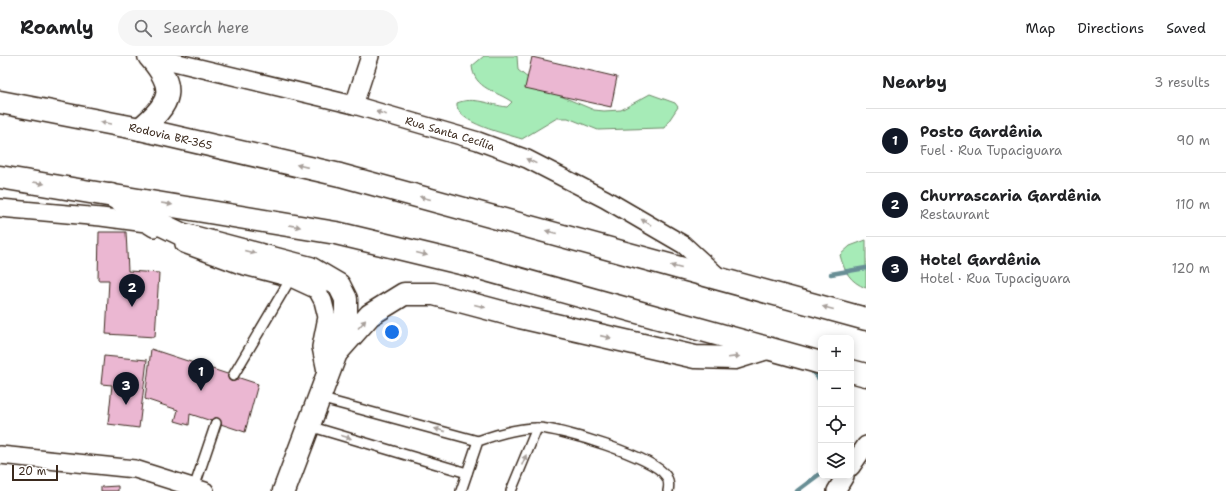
<!DOCTYPE html>
<html lang="en">
<head>
<meta charset="utf-8">
<style>
	:root { --surface:#fff; --page:#f6f6f6; --text:#202124; --muted:#757577; --line:#e0e0e0; --accent:#111827 }
	body { margin:0; font-family:"Shantell Sans",sans-serif; background:var(--page); color:var(--text) }
	.controls { position:absolute; right:12px; bottom:12px; display:grid; overflow:hidden; border-radius:8px; box-shadow:0 2px 10px #0003 }
	.controls button { width:36px; height:36px; display:grid; place-items:center; padding:0; border:0; border-bottom:1px solid var(--line); background:var(--surface); color:var(--text); font:20px sans-serif }
	.scale { position:absolute; left:12px; bottom:10px; width:46px; box-sizing:border-box; padding-left:4px; border:2px solid #3b2a1e; border-top:0; font-size:11px; line-height:14px; white-space:nowrap; color:#3b2a1e; -webkit-text-stroke:3px #fff; paint-order:stroke }
	.you { position:absolute; left:392px; top:276px; width:14px; height:14px; margin:-10px; border:3px solid #fff; border-radius:50%; background:#1a73e8; box-shadow:0 0 0 6px #1a73e833 }
	.badge { display:grid; place-items:center; width:26px; height:26px; border-radius:50%; background:var(--accent); color:#fff; font-size:13px; font-weight:700 }
	.pin { position:absolute; translate:-50% -33px; filter:drop-shadow(0 1px 2px #0008) }
	.pin::after { content:''; position:absolute; top:21px; width:14px; height:12px; background:inherit; clip-path:polygon(0 0,100% 0,50% 100%) }
	.list { margin:0; padding:0; list-style:none }
	h2 { display:flex; justify-content:space-between; align-items:center; height:52px; margin:0; padding:0 16px; font-size:17px }
	h2 small { font-size:13px; font-weight:400; color:var(--muted) }
	.list li { display:grid; grid-template-columns:26px 1fr auto; gap:12px; align-items:center; box-sizing:border-box; height:64px; padding:0 16px; border-top:1px solid var(--line) }
	.list b { display:block; font-size:15px; white-space:nowrap }
	.list p { margin:0; font-size:13px; white-space:nowrap; color:var(--muted) }
	.list em { font-size:13px; font-style:normal; color:var(--muted) }
	.icon { flex:none; width:22px; height:22px; fill:none; stroke:currentColor; stroke-width:2; stroke-linecap:round; stroke-linejoin:round }
	.map { position:relative; flex:none; width:866px; height:435px; overflow:hidden }
	header { display:flex; align-items:center; gap:24px; box-sizing:border-box; height:56px; padding:0 20px; background:var(--surface); border-bottom:1px solid var(--line) }
	header strong { font-size:19px }
	nav { display:flex; gap:22px; margin-inline-start:auto; font-size:14px }
	.search { width:280px; height:36px; background:var(--page); display:flex; align-items:center; gap:10px; box-sizing:border-box; padding:0 14px; border-radius:22px; color:var(--muted); font-size:15px }
	main { display:flex }
	aside { flex:1; background:var(--surface) }
	.map>svg:first-child { display:block }
	.green { fill:#a6ebb7; stroke:#708a6a }
	.lines { fill:none; stroke-linecap:round; stroke-linejoin:round }
	.stream { stroke:#678e95; stroke-width:4.5 }
	.building { fill:#ebb7d2; stroke:#3b2a1e }
	.service-casing { stroke:#3b2a1e; stroke-width:12 }
	.minor-casing { stroke:#3b2a1e; stroke-width:20 }
	.secondary-casing { stroke:#3b2a1e; stroke-width:25 }
	.primary-casing { stroke:#3b2a1e; stroke-width:25 }
	.service { stroke:#fff; stroke-width:9 }
	.minor { stroke:#fff; stroke-width:17 }
	.secondary { stroke:#fff; stroke-width:22 }
	.primary { stroke:#fff; stroke-width:22 }
	.oneway { fill:#a79f9a }
	.labels { text-anchor:middle; dominant-baseline:central; stroke-width:4; stroke-linejoin:round; paint-order:stroke }
	.street-label { font-size:11px; fill:#3b2a1e; stroke:#fff }
</style>
</head>
<body>
<header>
<strong>Roamly</strong>
<div class="search"><svg class="icon" aria-label="search" viewBox="0 0 24 24"><circle cx="10" cy="10" r="6"/><path d="M15 15l6 6"/></svg>Search here</div>
<nav><a>Map</a><a>Directions</a><a>Saved</a></nav>
</header>
<main>
<div class="map">
<svg width="866" height="435" viewBox="0 0 866 435">
	<rect width="100%" height="100%" fill="#fff"/>
	<filter id="ink" filterUnits="userSpaceOnUse"><feTurbulence type="fractalNoise" baseFrequency=".025" numOctaves="2"/><feDisplacementMap in="SourceGraphic" scale="8" xChannelSelector="R" yChannelSelector="G"/><feConvolveMatrix kernelMatrix="1 2 1 2 8 2 1 2 1" color-interpolation-filters="sRGB"/></filter>
	<g filter="url(#ink)">
		<g class="green">
			<path d="M484,0H517L518,14L539,31L594,54L604,55L621,54L650,38L675,47L678,51L664,72H661L598,74L568,62H557L522,83C507,78 454,67 457,47C474,40 490,49 507,51L512,46C497,35 474,33 472,10Z"/>
			<path d="M866,184V232C850,226 844,215 840,199L850,190Z"/>
		</g>
		<g class="lines">
			<g class="stream">
				<path d="M831,218L866,212"/>
				<path d="M810,313L821,325"/>
				<path d="M797,435L821,417"/>
			</g>
		</g>
		<g class="building">
			<path d="M532,1L617,21L611,51L525,32Z"/>
			<path d="M99,176H126L128,215L159,217L155,281L106,278L109,224H98Z"/>
			<path d="M151,293L258,328L245,376L190,358L189,369L175,365L178,354L145,343Z"/>
			<path d="M104,300L147,304L139,372L108,368L112,329L101,328Z"/>
			<path d="M118,430V435H101V431Z"/>
		</g>
		<g class="lines">
			<g class="service-casing">
				<g id="service">
					<path d="M233,320L291,222"/>
					<path d="M319,342L478,385"/>
					<path d="M309,370L467,417"/>
					<path d="M194,432L216,367"/>
					<path d="M461,435L478,385C497,378 516,372 537,372C560,372 654,401 666,420C669,424 669,431 668,435"/>
					<path d="M511,435L537,372"/>
				</g>
			</g>
			<g class="minor-casing">
				<g id="minor">
					<path id="s1" d="M149,0L354,49L478,85L527,103L605,143L684,189L721,223"/>
					<path d="M354,49L370,0"/>
					<path d="M0,152L101,161L146,167L154,172"/>
					<path d="M184,188L241,209L291,222L317,234L323,245L327,261L321,291L327,320"/>
					<path d="M0,399L135,413L205,435"/>
					<path d="M851,411L866,389"/>
					<path d="M836,435L845,420"/>
				</g>
			</g>
			<g class="secondary-casing">
				<g id="secondary">
					<path d="M111,139L146,161L181,178L310,212L339,229L346,243V258L336,297L284,435"/>
					<path d="M338,295L370,259L404,238H434L520,261L695,301L735,302L767,292"/>
				</g>
			</g>
			<g class="primary-casing">
				<g id="primary">
					<path id="s2" d="M0,46L140,73L340,119L866,263"/>
					<path d="M140,73C171,47 178,33 149,0"/>
					<path d="M0,121L336,177L465,208L821,307"/>
					<path d="M851,315L866,319"/>
				</g>
			</g>
			<use href="#service" class="service"/>
			<use href="#minor" class="minor"/>
			<use href="#secondary" class="secondary"/>
			<use href="#primary" class="primary"/>
		</g>
		<defs><path id="oneway-solid" d="M-6-.8H1V-3.2L6.5 0L1 3.2V.8H-6Z"/></defs>
		<g class="oneway">
			<use href="#oneway-solid" transform="translate(381 57) rotate(-164)"/>
			<use href="#oneway-solid" transform="translate(106 67) rotate(-169)"/>
			<use href="#oneway-solid" transform="translate(531 105) rotate(-154)"/>
			<use href="#oneway-solid" transform="translate(302 110) rotate(-167)"/>
			<use href="#oneway-solid" transform="translate(39 127) rotate(9)"/>
			<use href="#oneway-solid" transform="translate(425 142) rotate(-165)"/>
			<use href="#oneway-solid" transform="translate(167 148) rotate(9)"/>
			<use href="#oneway-solid" transform="translate(646 166) rotate(-149)"/>
			<use href="#oneway-solid" transform="translate(295 170) rotate(10)"/>
			<use href="#oneway-solid" transform="translate(551 176) rotate(-165)"/>
			<use href="#oneway-solid" transform="translate(250 196) rotate(15)"/>
			<use href="#oneway-solid" transform="translate(422 198) rotate(14)"/>
			<use href="#oneway-solid" transform="translate(676 211) rotate(-165)"/>
			<use href="#oneway-solid" transform="translate(480 250) rotate(15)"/>
			<use href="#oneway-solid" transform="translate(828 252) rotate(-165)"/>
			<use href="#oneway-solid" transform="translate(362 268) rotate(-48)"/>
			<use href="#oneway-solid" transform="translate(606 281) rotate(13)"/>
			<use href="#oneway-solid" transform="translate(734 301) rotate(-7)"/>
			<use href="#oneway-solid" transform="translate(440 374) rotate(-164)"/>
			<use href="#oneway-solid" transform="translate(346 381) rotate(17)"/>
			<use href="#oneway-solid" transform="translate(524 404) rotate(-67)"/>
		</g>
	</g>
	<g class="labels">
		<g class="street-label">
			<text stroke="none"><textPath href="#s1" startOffset="311">Rua Santa Cecília</textPath></text>
			<text stroke="none"><textPath href="#s2" startOffset="174">Rodovia BR-365</textPath></text>
		</g>
	</g>
</svg>
<div class="controls">
<button>+</button>
<button>−</button>
<button><svg class="icon" aria-label="locate" viewBox="0 0 24 24"><circle cx="12" cy="12" r="6"/><path d="M12 2v4M12 18v4M2 12h4M18 12h4"/></svg></button>
<button><svg class="icon" aria-label="layers" viewBox="0 0 24 24"><path d="M12 4l9 5-9 5-9-5zM3 14l9 5 9-5"/></svg></button>
</div>
<div class="scale">20 m</div>
<div class="you"></div>
<div class="pin badge" style="left:201px;top:335px">1</div>
<div class="pin badge" style="left:132px;top:251px">2</div>
<div class="pin badge" style="left:126px;top:349px">3</div>
</div>
<aside>
<h2>Nearby<small>3 results</small></h2>
<ul class="list">
<li><span class="badge">1</span><div><b>Posto Gardênia</b><p>Fuel · Rua Tupaciguara</p></div><em>90 m</em></li>
<li><span class="badge">2</span><div><b>Churrascaria Gardênia</b><p>Restaurant</p></div><em>110 m</em></li>
<li><span class="badge">3</span><div><b>Hotel Gardênia</b><p>Hotel · Rua Tupaciguara</p></div><em>120 m</em></li>
</ul>
</aside>
</main>
</body>
</html>
